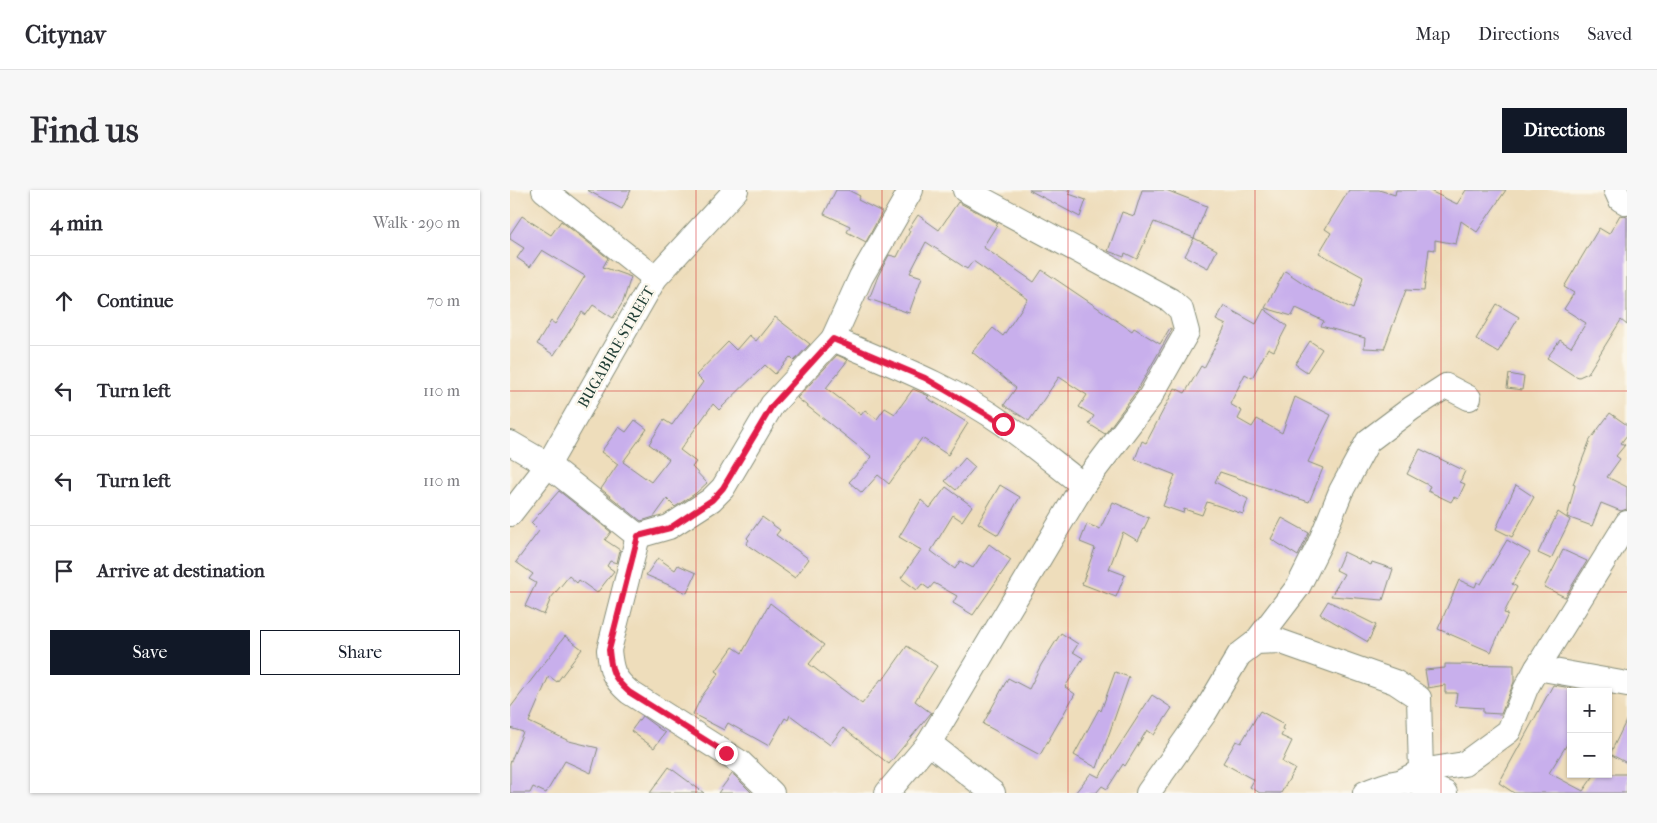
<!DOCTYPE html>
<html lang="en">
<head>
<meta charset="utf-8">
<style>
	:root { --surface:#fff; --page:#f7f7f7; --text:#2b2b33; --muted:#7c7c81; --line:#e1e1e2; --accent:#111827 }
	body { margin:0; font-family:"IM FELL French Canon",serif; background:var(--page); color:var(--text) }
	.controls { position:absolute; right:15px; bottom:15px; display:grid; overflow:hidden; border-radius:0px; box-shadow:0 1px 4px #0004 }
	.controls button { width:45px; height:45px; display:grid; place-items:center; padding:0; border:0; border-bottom:1px solid var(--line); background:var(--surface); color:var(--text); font:25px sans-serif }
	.stop { position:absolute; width:15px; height:15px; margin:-11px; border:4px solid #e11d48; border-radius:50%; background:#fff }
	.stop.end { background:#e11d48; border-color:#fff; box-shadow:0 1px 5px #0008 }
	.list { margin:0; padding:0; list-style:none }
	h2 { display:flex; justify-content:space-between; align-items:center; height:65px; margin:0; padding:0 20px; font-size:21px }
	h2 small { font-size:16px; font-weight:400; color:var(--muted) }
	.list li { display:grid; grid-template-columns:32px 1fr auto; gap:15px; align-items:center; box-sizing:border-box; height:90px; padding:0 20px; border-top:1px solid var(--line) }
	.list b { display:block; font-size:19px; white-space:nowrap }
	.list em { font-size:16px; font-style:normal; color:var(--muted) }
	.actions { display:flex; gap:10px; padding:15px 20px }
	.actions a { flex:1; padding:11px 0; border:1px solid var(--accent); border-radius:0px; text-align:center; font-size:18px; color:var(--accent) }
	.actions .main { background:var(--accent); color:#fff }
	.icon { flex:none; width:28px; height:28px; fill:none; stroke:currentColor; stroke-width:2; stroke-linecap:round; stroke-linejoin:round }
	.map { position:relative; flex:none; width:1117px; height:603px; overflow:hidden; border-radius:0px }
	header { display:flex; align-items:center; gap:30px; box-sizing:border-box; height:70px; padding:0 25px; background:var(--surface); border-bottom:1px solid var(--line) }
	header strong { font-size:24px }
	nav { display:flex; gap:28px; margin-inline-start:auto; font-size:18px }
	.intro { display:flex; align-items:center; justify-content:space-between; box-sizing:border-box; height:120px; padding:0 30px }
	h1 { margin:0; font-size:35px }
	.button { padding:12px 22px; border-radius:0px; background:var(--accent); color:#fff; font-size:18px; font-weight:700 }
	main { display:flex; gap:30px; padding:0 30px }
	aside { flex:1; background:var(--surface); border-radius:0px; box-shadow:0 1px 4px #0004 }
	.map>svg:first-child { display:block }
	.building { fill:#c8afec }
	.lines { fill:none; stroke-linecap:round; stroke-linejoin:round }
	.minor-casing { stroke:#868d78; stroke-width:26 }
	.minor { stroke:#fff; stroke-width:24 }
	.route { stroke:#e11d48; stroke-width:6 }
	.grid { fill:none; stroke:#d62828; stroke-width:1; stroke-opacity:0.55 }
	.labels { text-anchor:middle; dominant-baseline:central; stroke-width:5; stroke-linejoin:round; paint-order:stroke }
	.street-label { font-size:15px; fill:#1f3d34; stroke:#fbf7ec }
</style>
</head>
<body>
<header>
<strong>Citynav</strong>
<nav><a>Map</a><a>Directions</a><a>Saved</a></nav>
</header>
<div class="intro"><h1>Find us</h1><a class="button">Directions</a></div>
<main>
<aside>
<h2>4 min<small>Walk · 290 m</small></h2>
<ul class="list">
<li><svg class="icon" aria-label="ahead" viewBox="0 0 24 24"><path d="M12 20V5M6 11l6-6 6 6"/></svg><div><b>Continue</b></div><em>70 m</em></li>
<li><svg class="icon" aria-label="left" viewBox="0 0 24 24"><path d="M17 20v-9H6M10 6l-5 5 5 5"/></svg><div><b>Turn left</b></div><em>110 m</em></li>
<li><svg class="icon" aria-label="left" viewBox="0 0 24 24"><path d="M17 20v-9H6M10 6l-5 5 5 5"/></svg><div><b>Turn left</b></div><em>110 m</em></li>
<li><svg class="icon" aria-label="arrive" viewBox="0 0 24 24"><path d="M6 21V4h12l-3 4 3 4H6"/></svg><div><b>Arrive at destination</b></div></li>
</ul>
<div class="actions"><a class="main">Save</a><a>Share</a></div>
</aside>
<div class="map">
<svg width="1117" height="603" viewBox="0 0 1117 603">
	<rect width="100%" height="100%" fill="#fbf7ec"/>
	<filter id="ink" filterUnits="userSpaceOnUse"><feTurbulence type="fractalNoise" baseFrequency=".02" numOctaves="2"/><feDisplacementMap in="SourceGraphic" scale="10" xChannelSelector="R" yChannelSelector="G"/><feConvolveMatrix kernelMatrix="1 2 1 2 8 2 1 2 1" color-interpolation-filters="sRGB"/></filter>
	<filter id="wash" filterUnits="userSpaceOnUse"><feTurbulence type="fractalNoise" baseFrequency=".0096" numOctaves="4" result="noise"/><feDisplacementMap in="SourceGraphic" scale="20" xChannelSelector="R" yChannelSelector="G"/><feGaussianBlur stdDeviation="1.12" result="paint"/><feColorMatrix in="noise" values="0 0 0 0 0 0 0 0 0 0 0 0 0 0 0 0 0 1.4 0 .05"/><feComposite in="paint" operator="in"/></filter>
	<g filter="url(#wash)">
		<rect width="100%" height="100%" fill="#edb"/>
		<g id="blocks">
			<g class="building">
				<path d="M77,0H121L112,19Z"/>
				<path d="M326,0H338L350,6L348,10L372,22L356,52L337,42L340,36L314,24Z"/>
				<path d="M519,0H561L559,4L576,10L570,27Z"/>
				<path d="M632,0H656L697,16L684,48L644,32L627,69L615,63L614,67L598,61L612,22L624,26Z"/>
				<path d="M839,0H869L885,5L886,0H918L947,14L956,0H996L967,42L951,31L946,54L925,50V60L919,59L914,101L896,100L874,159L854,158L855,148L811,136L814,131L786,118L782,126L755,118L775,81L802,99L843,119L853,87L809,63L821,43L815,39Z"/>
				<path d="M448,12L488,33L473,57L524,92L532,80L622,141L624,138L650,154L660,138L662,139L628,199L595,244L579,234L584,226L569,217L577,205L549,187L519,231L494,215L506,198L462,162L483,138L493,146L518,109L463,71L457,79L416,52L400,83L412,87L399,123L359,109L368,86L379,65L387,67L400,41L398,40L408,25L429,40Z"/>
				<path d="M1110,25L1117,27V135L1111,130L1078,183L1069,187L1063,185L1037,168L1050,150L1061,157L1076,133L1054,119L1064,103L1054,97L1089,38L1099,44Z"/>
				<path d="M12,26L41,45L51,31L98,68L93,77L121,87L113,112L103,128L83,115L76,125L72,122L44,165L27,154L41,131L45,134L75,86L32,60L20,77L7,68L14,58L0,49V44Z"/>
				<path d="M684,48L707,60L698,78L675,66Z"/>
				<path d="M987,114L1009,127L988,162L966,149Z"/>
				<path d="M714,116L746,134L754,119L777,136L764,161L758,158L742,188L735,184L720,214L732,221L728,229L742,237L747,229L772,243L785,207L821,225L798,272L813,278L799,312L710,282L705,292L738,309L733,324L697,312L692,325L674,319L673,323L653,316L665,285L625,269L632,251L636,253L665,198L675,203L691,176L694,178L716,135L706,130Z"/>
				<path d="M265,127L300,154L284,171L280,167L265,184L255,175L209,220L203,214L170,260L186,272L182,277L197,293L186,303L165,317L157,309L144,327L131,331L91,299L108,274L91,262L109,237L116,242L125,230L137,239L113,272L141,292L159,269L139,254L154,230L162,235L193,192L186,185L218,152L226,160L239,145L246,151Z"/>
				<path d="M800,151L812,159L797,182L785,174Z"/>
				<path d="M327,165L338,170L316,198L351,225L355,220L367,229L375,218L385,224L403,199L419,206L417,208L458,233L438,265L412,248L379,294L368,285L352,303L339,292L362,267L287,208Z"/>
				<path d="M999,184L1014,187L1012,200L997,198Z"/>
				<path d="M1100,223L1117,235V245L1111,253L1115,255L1106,266L1110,269L1097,287L1117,297V319L1111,321L1091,313L1082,336L1057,327L1065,295L1063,294L1080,250Z"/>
				<path d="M910,259L955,281L950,292L955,294L948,309L944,307L941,312L918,301L920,296L897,284Z"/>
				<path d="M455,268L465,277L446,300L435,291Z"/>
				<path d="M490,295L510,307L488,345L468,333Z"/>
				<path d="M1006,295L1024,307L1002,347L986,339Z"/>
				<path d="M436,297L462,316L452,331L443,325L421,361L445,379L450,371L463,378L479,354L501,370L463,425L443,413L447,406L424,393L419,399L412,394L407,400L391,388L411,360L389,347L411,310L420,318Z"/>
				<path d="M49,301L101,342L95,350L110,360L107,373L100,371L97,376L104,381L87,403L69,390L67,393L59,386L41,408L34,425L15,416L26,393L19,389L23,384L6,372L29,341L21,333Z"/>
				<path d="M603,312L639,328L628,351L613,342L599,379L615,385L606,407L572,394L585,358L570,352L577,334L590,339Z"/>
				<path d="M1048,322L1060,330L1041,369L1028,363Z"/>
				<path d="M252,327L270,340L266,345L299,369L285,388L236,354L239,350L237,348Z"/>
				<path d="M772,328L799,343L788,366L761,349Z"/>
				<path d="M997,350L1020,363L1002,394L1007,397L994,423L998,424L981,462L928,439L949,390L965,397L967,392L971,394Z"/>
				<path d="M1053,360L1077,371L1055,407L1034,397Z"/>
				<path d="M834,362L861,375L862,372L883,379L873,410L821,406L834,384L826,380Z"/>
				<path d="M148,368L165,380L168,375L186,383L177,403L136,385Z"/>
				<path d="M818,411L866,435L858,452L810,424Z"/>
				<path d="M260,413L314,455L299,474L352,514L371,489L373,490L397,456L427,476L405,511L421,523L379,574L333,538L320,555L280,525L278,530L275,528L259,556L218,533L214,540L183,524L192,506L209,483L206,481L223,457L232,463Z"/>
				<path d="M551,443L568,454L563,462L573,468L555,497L565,504L530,565L473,534L498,488L519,499L531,475Z"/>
				<path d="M55,446L72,459L47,492L39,486L19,532L59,551L88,558L81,583L55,571L36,603L23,597L20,603H0V573L13,542L0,538V518Z"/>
				<path d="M935,474L1004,475V492L991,524L973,523V518L945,516L947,503H935V495L918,498L915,480L935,478Z"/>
				<path d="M605,482L619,487L587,578L564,565L589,519L591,521Z"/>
				<path d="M1043,495L1061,498V548L1039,583L1073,601L1085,584H1117V603H1004L989,593Z"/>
				<path d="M642,505L662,518L644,545L637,540L615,576L613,574L597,599L592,596L586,603H565L581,583L589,587Z"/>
				<path d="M750,521L774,534L772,539L774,540L771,546L782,551L772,572L785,579L771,603H750L740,597L744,590L713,573L726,551L731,553Z"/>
				<path d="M132,526L155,543L144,558L121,541Z"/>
				<path d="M1117,529V573L1100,564Z"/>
				<path d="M159,577L194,603H140Z"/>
				<path d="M222,584L224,585L242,603H208Z"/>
			</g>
		</g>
	</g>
	<g filter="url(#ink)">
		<use href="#blocks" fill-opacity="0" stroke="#868d78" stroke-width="1"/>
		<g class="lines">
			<g class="minor-casing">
				<g id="minor">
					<path d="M34,0L145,88"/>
					<path d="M455,0L660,110L671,120L677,142L640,207L573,295"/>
					<path d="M1106,0L1110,9L1117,13"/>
					<path d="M323,149L351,87L401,0"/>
					<path d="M0,253L38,275L128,346L159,337L201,310L213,298L262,215L323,149C381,174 442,197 494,234C521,253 547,275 573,295L419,553L377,603"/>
					<path d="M0,324L38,275L145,88L226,0"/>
					<path d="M128,346L99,460C101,481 103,488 119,502L231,573L262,603"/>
					<path d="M746,452L788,397L809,355L831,301L858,251L902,218L936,196L959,208"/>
					<path d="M1027,478L1117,333"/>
					<path d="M419,553L483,603"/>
					<path d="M894,590L911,581L954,574L999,541L1016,498L1027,478L1117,494"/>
					<path d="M638,603L694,524L729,465L746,452L769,451L885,492L909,508L911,581"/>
					<path d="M855,603C892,588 899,588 935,603"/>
				</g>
			</g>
			<use href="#minor" class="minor"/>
		</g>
	</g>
	<g class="lines" filter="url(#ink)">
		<path class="route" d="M216,563L119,502C103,488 101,481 99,460L128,346L160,338L202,310L213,298L262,216L323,149L415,188L493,234"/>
	</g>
	<path class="grid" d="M186,0V603M372,0V603M558,0V603M745,0V603M931,0V603M0,201H1117M0,402H1117"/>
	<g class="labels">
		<g class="street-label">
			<text transform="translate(106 157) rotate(-60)">BUGABIRE STREET</text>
		</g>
	</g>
</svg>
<div class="controls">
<button>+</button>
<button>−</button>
</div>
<div class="stop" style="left:493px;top:234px"></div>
<div class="stop end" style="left:216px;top:563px"></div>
</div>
</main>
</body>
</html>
